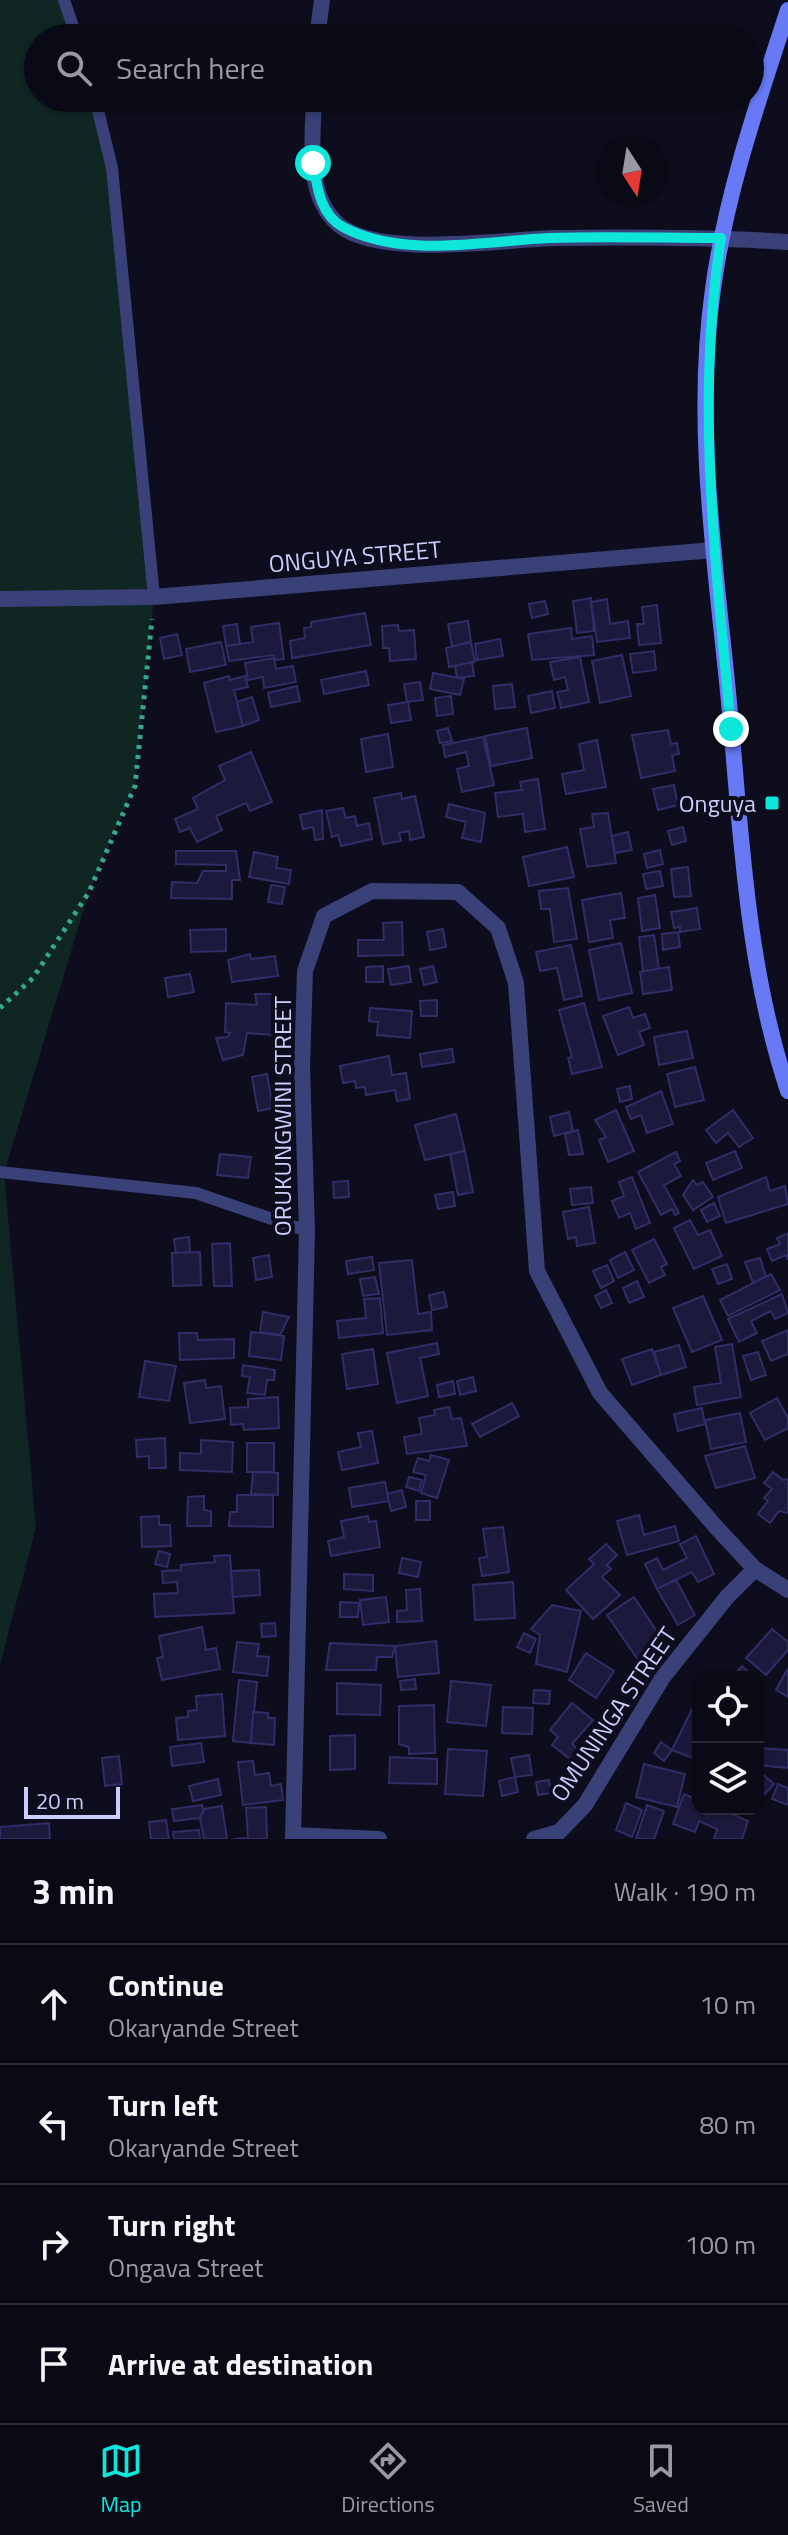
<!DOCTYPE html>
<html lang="en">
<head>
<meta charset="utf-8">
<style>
	:root { --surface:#0a0a16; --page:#13131f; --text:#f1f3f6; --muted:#999aa1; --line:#2a2b35; --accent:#0ee6dc }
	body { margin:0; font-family:"Titillium Web",sans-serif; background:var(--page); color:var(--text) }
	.controls { position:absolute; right:24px; bottom:24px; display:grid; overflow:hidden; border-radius:16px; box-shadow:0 2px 6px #0004 }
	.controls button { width:72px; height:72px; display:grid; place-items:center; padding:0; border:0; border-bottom:2px solid var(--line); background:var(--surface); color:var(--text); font:40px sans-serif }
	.compass { position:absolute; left:596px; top:136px; width:72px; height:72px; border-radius:50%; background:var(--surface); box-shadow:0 2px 6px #0004; rotate:168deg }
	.scale { position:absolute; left:24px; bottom:20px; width:96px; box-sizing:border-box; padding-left:8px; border:4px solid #cbcdfc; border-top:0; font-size:22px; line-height:28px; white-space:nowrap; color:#cbcdfc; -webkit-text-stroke:6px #0d0d1d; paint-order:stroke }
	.stop { position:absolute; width:24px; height:24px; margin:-18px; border:6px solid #0ee6dc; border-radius:50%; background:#fff }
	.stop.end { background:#0ee6dc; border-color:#fff; box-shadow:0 2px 8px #0008 }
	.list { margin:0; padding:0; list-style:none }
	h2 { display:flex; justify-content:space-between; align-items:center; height:104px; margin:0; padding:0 32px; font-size:34px }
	h2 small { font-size:26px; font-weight:400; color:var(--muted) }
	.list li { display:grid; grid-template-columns:52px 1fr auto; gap:24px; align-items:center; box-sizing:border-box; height:120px; padding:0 32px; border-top:2px solid var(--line) }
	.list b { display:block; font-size:30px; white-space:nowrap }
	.list p { margin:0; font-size:26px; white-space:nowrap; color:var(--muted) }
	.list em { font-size:26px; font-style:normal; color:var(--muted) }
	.icon { flex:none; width:44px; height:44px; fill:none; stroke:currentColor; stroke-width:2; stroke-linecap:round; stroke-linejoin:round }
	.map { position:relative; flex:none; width:788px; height:1839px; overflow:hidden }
	.search { position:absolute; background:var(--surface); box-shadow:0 2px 6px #0004; left:24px; right:24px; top:24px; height:88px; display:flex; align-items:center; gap:20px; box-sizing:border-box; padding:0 28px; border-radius:44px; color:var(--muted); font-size:30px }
	.sheet { height:584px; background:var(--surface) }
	nav { display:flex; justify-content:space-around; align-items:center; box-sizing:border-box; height:112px; border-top:2px solid var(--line); background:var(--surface); font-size:22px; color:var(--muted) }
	nav a { display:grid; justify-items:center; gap:4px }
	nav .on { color:var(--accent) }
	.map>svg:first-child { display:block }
	.green { fill:#102622 }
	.building { fill:#1c1a3c; stroke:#302d67; stroke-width:2 }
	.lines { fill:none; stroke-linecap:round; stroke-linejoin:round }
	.path { stroke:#34a790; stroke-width:5; stroke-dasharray:4 6; stroke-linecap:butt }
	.lane { stroke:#3a4179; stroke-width:12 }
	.street { stroke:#3a4179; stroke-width:16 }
	.secondary { stroke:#6879f6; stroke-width:16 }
	.route { stroke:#0ee6dc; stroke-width:10 }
	.poi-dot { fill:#0ee6dc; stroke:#0d0d1d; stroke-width:3 }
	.labels { text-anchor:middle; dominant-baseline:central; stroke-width:8; stroke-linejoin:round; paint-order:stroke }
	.street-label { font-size:24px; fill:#cbcdfc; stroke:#0d0d1d }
	.poi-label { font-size:24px; fill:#cbcdfc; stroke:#0d0d1d; text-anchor:end }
</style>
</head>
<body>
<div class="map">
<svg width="788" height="1839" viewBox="0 0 788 1839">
	<rect width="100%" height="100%" fill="#0d0d1d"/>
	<path class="green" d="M0,0H64L77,38H38V98H95L112,168L154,597L135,786L89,892L4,1173L36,1527L0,1665Z"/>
	<g class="building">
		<path d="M591,598L594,631L577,633L573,601Z"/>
		<path d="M607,599L610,624L628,621L630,638L597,642L591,602Z"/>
		<path d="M545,601L548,614L532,618L529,604Z"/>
		<path d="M657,605L661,643L639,645L637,624H644L642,607Z"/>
		<path d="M365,613L371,645L292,658L290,641L305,638L304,628L311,627V622Z"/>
		<path d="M468,621L471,642L452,646L448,624Z"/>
		<path d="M279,623L284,659L275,660L274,655L229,661L226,646L253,642L251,627Z"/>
		<path d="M237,624L240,644L226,646L223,626Z"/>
		<path d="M398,625L399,631L414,630L416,659L390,661L389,648H383L382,626Z"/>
		<path d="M571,628L572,639L592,636L594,655L532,660L528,634Z"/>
		<path d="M177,634L182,655L164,659L160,638Z"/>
		<path d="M500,639L503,656L477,660L475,644Z"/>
		<path d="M221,642L226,665L190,672L186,649Z"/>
		<path d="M471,642L475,662L449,667L446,648Z"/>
		<path d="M654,651L656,670L633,673L630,654Z"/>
		<path d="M622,655L631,696L600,703L592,661Z"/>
		<path d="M580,657L589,702L561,708L557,692L568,690L565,677L554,680L550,662Z"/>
		<path d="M274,658L276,669L293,666L296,682L264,688L263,677L248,680L245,663Z"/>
		<path d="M472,662L474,676L457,678L455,666Z"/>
		<path d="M366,671L369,685L324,694L321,680Z"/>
		<path d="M433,673L464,679L460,695L430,689Z"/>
		<path d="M229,676L230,680L245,676L248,687L234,690L243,726L216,732L204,683Z"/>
		<path d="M420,682L423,700L407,702L404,684Z"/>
		<path d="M512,684L515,707L495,709L493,686Z"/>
		<path d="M297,686L300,701L271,707L268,693Z"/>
		<path d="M552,691L555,708L531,713L528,696Z"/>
		<path d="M451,696L453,714L437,716L435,698Z"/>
		<path d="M252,697L259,720L243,726L237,702Z"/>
		<path d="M408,702L411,720L391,723L388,705Z"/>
		<path d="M448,728L452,741L440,743L437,731Z"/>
		<path d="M527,728L532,758L491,766L485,736Z"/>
		<path d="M668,730L671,744L677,743L679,754L672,755L675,771L641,778L632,735Z"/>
		<path d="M388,734L393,767L366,772L361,739Z"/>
		<path d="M483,737L494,785L462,792L457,769L469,766L466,752L445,757L443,745Z"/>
		<path d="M597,740L606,787L566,794L562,774L584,770L579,744Z"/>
		<path d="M251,752L272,802L250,811L246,803L216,816L222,830L197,842L190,828L180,832L175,819L198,809L193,798L225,780L219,766Z"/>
		<path d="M538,779L545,829L525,832L523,814L498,817L495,793L522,790L520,782Z"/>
		<path d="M674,785L678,805L658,810L653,789Z"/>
		<path d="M401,793L402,799L415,796L424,837L410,840L409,831L399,833L401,841L383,844L374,798Z"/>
		<path d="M449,804L485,813L481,842L462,838L466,822L446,817Z"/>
		<path d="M343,808L346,818L355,816L357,826L369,823L372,839L341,846L338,835L332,837L326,811Z"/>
		<path d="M322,810L323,839L315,840L313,827L303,829L300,815Z"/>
		<path d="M608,813L616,863L587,867L580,829L594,827L592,814Z"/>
		<path d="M683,827L686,841L672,845L668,831Z"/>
		<path d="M628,832L632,850L615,853L612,836Z"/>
		<path d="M567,847L574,877L529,886L523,857Z"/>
		<path d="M660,850L663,864L647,868L644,854Z"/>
		<path d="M176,851H236L240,880H232V899L171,898L172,882L197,883L203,871H226V865L176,864Z"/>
		<path d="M254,852L278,857L276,868L291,870L289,884L249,877Z"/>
		<path d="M688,867L691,896L674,897L671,869Z"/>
		<path d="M660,871L663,886L646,889L643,874Z"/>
		<path d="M271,885L285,887L282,904L268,902Z"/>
		<path d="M568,888L577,939L554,942L550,909H541L539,891Z"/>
		<path d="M621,893L625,918L610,920L613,938L589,942L582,900Z"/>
		<path d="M655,895L660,928L642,931L638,898Z"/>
		<path d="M697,908L700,929L680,932V927L674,928L671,912Z"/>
		<path d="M402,922L403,955L358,956V940H384L383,923Z"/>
		<path d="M226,929V951L191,952L190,930Z"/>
		<path d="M443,929L446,947L430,950L427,932Z"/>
		<path d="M678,932L680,947L663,950L662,934Z"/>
		<path d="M654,935L659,969L643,971L639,937Z"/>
		<path d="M621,943L632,993L599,1000L589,950Z"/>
		<path d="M571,945L582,996L564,1000L557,968L540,971L536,952Z"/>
		<path d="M250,954L251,959L275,956L278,976L232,982L228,960Z"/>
		<path d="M383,966V982H366V967Z"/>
		<path d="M409,966L411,982L391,985L388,969Z"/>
		<path d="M433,966L437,982L424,985L420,969Z"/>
		<path d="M669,967L672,990L643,994L640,972Z"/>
		<path d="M190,974L194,992L168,997L165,978Z"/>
		<path d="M255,994H272L274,1006L284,1004V1021L272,1023L273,1035L247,1033L243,1055L223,1060L216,1038L228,1037L230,1033L225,1032L226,1003L257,1005Z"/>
		<path d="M437,1000V1016H421L420,1001Z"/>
		<path d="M584,1003L602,1067L572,1074L568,1058L572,1057L559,1010Z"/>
		<path d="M629,1007L633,1018L645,1014L650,1028L639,1032L644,1045L618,1055L603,1016Z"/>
		<path d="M370,1008L412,1011L410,1038L377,1035L378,1022L369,1021Z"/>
		<path d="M687,1031L693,1058L659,1065L654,1037Z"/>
		<path d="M452,1049L454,1062L422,1067L420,1054Z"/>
		<path d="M389,1056L392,1075L406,1073L410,1099L397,1101L395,1090L366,1095L365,1087L356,1088L355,1081L343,1083L340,1066Z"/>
		<path d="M695,1067L704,1100L675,1107L667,1074Z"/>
		<path d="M267,1074L273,1108L258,1111L252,1077Z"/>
		<path d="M630,1086L632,1099L620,1102L617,1089Z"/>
		<path d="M661,1091L673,1124L647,1133L641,1115L631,1119L626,1107Z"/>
		<path d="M616,1110L634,1151L608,1162L599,1140L606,1137L595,1120Z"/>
		<path d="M733,1110L753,1138L739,1147L728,1133L716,1143L706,1130Z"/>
		<path d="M569,1112L573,1131L554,1136L550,1117Z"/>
		<path d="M456,1114L465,1151L425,1160L415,1125Z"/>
		<path d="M578,1130L583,1154L569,1155L565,1134Z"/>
		<path d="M465,1151L473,1192L458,1195L450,1154Z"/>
		<path d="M735,1151L742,1168L713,1180L706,1163Z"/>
		<path d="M676,1152L680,1161L674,1164L681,1176L664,1185L679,1213L675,1215L672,1209L661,1215L638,1172Z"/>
		<path d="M220,1154L251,1157L248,1178L217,1175Z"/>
		<path d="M632,1177L650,1223L636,1229L630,1213L619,1218L612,1201L624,1196L619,1182Z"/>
		<path d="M766,1177L770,1191L785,1186L788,1204L726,1223L718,1197Z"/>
		<path d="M693,1180L697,1185L703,1182L713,1197L693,1210L683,1195Z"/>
		<path d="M348,1181L349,1197L334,1198L333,1182Z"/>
		<path d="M591,1187L593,1203L572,1205L570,1189Z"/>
		<path d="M453,1192L455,1206L438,1209L435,1195Z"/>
		<path d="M714,1203L720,1216L707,1222L701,1210Z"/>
		<path d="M589,1207L595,1243L577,1246L576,1237L568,1239L563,1212Z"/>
		<path d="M690,1220L698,1235L710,1230L722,1256L694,1269L674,1228Z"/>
		<path d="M788,1233V1260L786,1255L772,1261L767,1249L780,1244L777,1238Z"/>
		<path d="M189,1237L190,1252L176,1253L174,1239Z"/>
		<path d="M654,1239L667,1264L661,1267L665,1275L649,1283L632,1250Z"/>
		<path d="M230,1243L232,1286H214L212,1244Z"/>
		<path d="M200,1252L201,1285L173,1286L172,1253Z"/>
		<path d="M625,1252L634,1270L618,1278L610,1260Z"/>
		<path d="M269,1255L272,1277L256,1280L253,1258Z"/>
		<path d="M372,1257L374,1270L348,1274L346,1261Z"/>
		<path d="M760,1258L766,1277L753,1283L745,1262Z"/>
		<path d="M412,1260L418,1314L431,1312L432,1330L387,1335L379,1263Z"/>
		<path d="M727,1264L732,1279L718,1284L712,1269Z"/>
		<path d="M607,1265L614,1281L601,1288L593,1271Z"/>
		<path d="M771,1274L780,1290L728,1316L720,1300Z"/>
		<path d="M375,1277L379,1294L363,1296L360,1279Z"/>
		<path d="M637,1281L644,1297L629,1303L623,1288Z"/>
		<path d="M606,1290L612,1303L601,1308L595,1296Z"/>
		<path d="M444,1292L447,1307L432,1310L429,1295Z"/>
		<path d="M782,1294L788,1313L775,1319L771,1311L751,1321L757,1333L739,1342L728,1319Z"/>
		<path d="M703,1296L722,1340L692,1352L673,1308Z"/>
		<path d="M380,1298L383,1333L339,1338L337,1321L366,1318L364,1299Z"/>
		<path d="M263,1312L289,1317L280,1335L260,1332Z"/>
		<path d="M788,1330V1354L771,1361L762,1341Z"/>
		<path d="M251,1332L284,1336L281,1360L249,1356Z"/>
		<path d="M179,1333H197L198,1340L234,1339V1358L180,1360Z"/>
		<path d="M437,1343L439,1354L420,1358L428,1396L397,1403L387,1353Z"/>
		<path d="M732,1344L741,1397L697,1405L694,1387L721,1383L715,1347Z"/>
		<path d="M679,1345L686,1367L661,1375L654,1352Z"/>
		<path d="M373,1349L378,1384L347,1389L342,1354Z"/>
		<path d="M652,1349L661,1375L632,1385L622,1359Z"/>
		<path d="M758,1352L766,1375L751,1380L743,1356Z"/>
		<path d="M145,1361L176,1366L169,1401L139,1397Z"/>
		<path d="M243,1365L275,1370L274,1380H267L265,1395L247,1393L250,1377L242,1376Z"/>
		<path d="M473,1377L476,1391L460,1395L457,1381Z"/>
		<path d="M205,1380L206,1388L221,1386L225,1419L190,1423L184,1383Z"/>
		<path d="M453,1381L455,1394L439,1397L437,1385Z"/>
		<path d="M278,1397L279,1428L244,1430L243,1424L231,1425L230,1408L248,1407V1399Z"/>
		<path d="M777,1398L788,1418V1428L765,1440L750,1413Z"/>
		<path d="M512,1403L519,1416L480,1437L472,1424Z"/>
		<path d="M449,1407L452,1419L461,1418L467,1446L407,1454L404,1437L422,1434L419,1418L435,1415L434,1410Z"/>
		<path d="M702,1408L705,1424L678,1431L674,1414Z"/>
		<path d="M740,1413L746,1442L711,1449L705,1420Z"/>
		<path d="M372,1431L378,1463L342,1470L338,1452L361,1447L358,1433Z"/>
		<path d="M165,1438L166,1468H149V1456L137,1457L136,1440Z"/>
		<path d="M201,1440L233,1442L232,1472L180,1470V1453L201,1454Z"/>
		<rect x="247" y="1443" width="27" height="29"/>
		<path d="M745,1446L755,1478L716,1488L705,1456Z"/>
		<path d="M431,1455L449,1460L437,1498L421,1493L426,1475L413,1472L418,1458L429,1461Z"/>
		<path d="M253,1472L278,1473V1495L251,1494Z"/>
		<path d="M773,1472L783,1480L788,1479V1513L779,1511L770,1523L758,1514L768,1501L764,1498L772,1489L764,1483Z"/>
		<path d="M409,1477L422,1480L419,1491L406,1487Z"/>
		<path d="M385,1482L389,1501L352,1507L349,1488Z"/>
		<path d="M402,1490L406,1507L391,1511L387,1494Z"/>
		<path d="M237,1495H273V1527L229,1526L230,1512H237Z"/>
		<path d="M204,1496V1510L211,1511V1526H187L188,1497Z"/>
		<rect x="416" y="1501" width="14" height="19"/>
		<path d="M639,1515L644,1535L675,1526L679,1541L627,1555L617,1521Z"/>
		<path d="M159,1516V1525H170L171,1546L142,1547L141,1517Z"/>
		<path d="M368,1516L369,1522L376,1521L380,1547L331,1556L328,1541L344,1537L341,1521Z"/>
		<path d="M503,1527L509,1572L482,1576L479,1558L487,1557L483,1529Z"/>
		<path d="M696,1536L714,1574L698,1582L692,1572L657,1589L645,1564L657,1558L663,1570L687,1558L680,1544Z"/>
		<path d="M606,1544L617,1555L607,1565L611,1569L602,1577L620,1595L593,1619L566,1590L594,1564L589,1559Z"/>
		<path d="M159,1551L170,1554L167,1567L155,1564Z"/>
		<path d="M230,1555L234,1613L155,1617L154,1594L178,1593L177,1582L163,1583L162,1571L181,1570V1565L215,1562L214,1556Z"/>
		<path d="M402,1558L421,1562L418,1577L399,1573Z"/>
		<path d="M259,1570L260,1595L233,1597L231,1571Z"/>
		<path d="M344,1574L373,1575V1591L344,1589Z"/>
		<path d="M676,1580L695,1615L678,1625L657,1589Z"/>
		<path d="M513,1582L515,1618L475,1620L473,1585Z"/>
		<path d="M420,1589L422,1621L397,1622V1611L407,1610L406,1590Z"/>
		<path d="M386,1597L389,1622L363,1625L360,1600Z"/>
		<path d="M634,1597L669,1650L643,1667L607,1615Z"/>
		<path d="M340,1602L359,1603L358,1617H340Z"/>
		<path d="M552,1605L581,1611L567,1672L536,1664L540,1635L531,1629Z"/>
		<path d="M275,1623L276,1636L262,1637L261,1624Z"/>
		<path d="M202,1627L206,1650L216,1648L220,1669L162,1680L157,1658L163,1657L159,1636Z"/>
		<path d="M772,1629L788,1642V1650L766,1675L746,1658Z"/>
		<path d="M524,1633L536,1639L530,1653L517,1647Z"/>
		<path d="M436,1641L439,1673L398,1677L395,1646Z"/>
		<path d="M237,1642L259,1644L257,1656L269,1657L267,1676L233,1672Z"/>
		<path d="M330,1643L395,1646L392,1657H377L376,1670H326Z"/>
		<path d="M586,1653L614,1671L596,1698L569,1680Z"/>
		<path d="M742,1666L754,1677H732Z"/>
		<path d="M787,1670L788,1671V1697L776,1690Z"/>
		<path d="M415,1679L416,1689L401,1690L400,1681Z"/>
		<path d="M239,1680L257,1682L251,1743L233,1741Z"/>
		<path d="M451,1681L491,1685L486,1726L447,1722Z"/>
		<path d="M337,1683L381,1685L380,1715L337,1714Z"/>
		<path d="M534,1690L550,1691L549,1704L533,1703Z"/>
		<path d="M222,1694L225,1736L178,1740L176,1718L188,1717V1711L197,1710L196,1696Z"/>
		<path d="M572,1703L593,1720L572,1744L583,1754L575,1763L552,1745L558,1737L550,1730Z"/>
		<path d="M434,1705L435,1753L409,1754V1747L399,1744V1706Z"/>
		<path d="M503,1707L533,1708L532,1734L502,1733Z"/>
		<path d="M692,1709L698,1711V1760L672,1750Z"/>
		<path d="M253,1712L268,1713V1718H275L274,1745L251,1743Z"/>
		<path d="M355,1735V1769L330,1770V1736Z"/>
		<path d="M661,1742L672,1750L664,1761L654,1753Z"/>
		<path d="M201,1743L204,1762L172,1766L170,1747Z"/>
		<path d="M758,1748L788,1750V1768L758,1765Z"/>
		<path d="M448,1749L487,1751L483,1796L445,1794Z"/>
		<path d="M529,1755L532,1775L515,1777L511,1758Z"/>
		<path d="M119,1756L122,1784L105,1786L102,1758Z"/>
		<path d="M390,1757L437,1759V1784L389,1783Z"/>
		<path d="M253,1761L255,1775L269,1773L271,1786L281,1784L283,1800L243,1805L238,1762Z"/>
		<path d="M644,1764L685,1774L677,1807L636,1797Z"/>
		<path d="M758,1770L774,1784L758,1801Z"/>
		<path d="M515,1777L518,1792L502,1796L499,1781Z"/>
		<path d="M218,1779L221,1795L193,1801L189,1786Z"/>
		<path d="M549,1780L551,1793L538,1795L536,1782Z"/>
		<path d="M778,1784L788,1788V1805L772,1799Z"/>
		<path d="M684,1794L698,1800V1809H720L748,1821L742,1839H714L717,1829L699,1821L695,1832L673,1824Z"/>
		<path d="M626,1803L642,1810L632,1837L616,1830Z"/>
		<path d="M202,1805L204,1813L200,1818L174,1821L172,1809Z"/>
		<path d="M647,1805L664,1811L654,1839H636Z"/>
		<path d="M222,1806L227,1839H204L200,1818L204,1809Z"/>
		<path d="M266,1807L267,1839H233L248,1838L246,1808Z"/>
		<path d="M166,1820L169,1839H151L149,1822Z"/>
		<path d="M49,1823L50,1839H0V1827Z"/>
		<path d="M199,1830L200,1839H174L173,1832Z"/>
	</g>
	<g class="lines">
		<path class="path" d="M0,1008L33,978L89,892L135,786L152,619"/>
		<g class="lane">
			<path d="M64,0L77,38"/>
			<path d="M95,98L112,168L154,597"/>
			<path d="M0,1172L196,1193L307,1231"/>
		</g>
		<g class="street">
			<path d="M317,38L322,0"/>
			<path d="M314,98C313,139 304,195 339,225C380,259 504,239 556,238C633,237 711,237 788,242"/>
			<path d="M0,599L154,597L714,550"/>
			<path d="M293,1835L379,1839"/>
			<path d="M293,1839L307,1231L302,1067L305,971L324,916L372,891L458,892L498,928L516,983L537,1271L600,1393L716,1527L755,1569L788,1590"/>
			<path d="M534,1839L559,1832L585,1805L663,1677L727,1597L755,1569"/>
		</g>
		<path class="secondary" d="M788,10C758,102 726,193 713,289C694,422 715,560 728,692C741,827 745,961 788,1091"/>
	</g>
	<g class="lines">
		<path class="route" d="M313,163C317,186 320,215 343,227C403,259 484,241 549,238C606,236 664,238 721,238C695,402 716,565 731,729"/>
	</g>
	<rect class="poi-dot" x="764" y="795" width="16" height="16" rx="4"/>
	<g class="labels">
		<g class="street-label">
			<text transform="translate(355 556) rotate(-5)">ONGUYA STREET</text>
			<text transform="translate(282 1116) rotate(-90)">ORUKUNGWINI STREET</text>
			<text transform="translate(613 1714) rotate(-56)">OMUNINGA STREET</text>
		</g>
		<g class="poi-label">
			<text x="756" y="803">Onguya</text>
		</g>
	</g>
</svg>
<div class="controls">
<button><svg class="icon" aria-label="locate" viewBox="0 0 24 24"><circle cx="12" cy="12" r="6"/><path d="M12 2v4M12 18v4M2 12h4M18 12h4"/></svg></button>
<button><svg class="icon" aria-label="layers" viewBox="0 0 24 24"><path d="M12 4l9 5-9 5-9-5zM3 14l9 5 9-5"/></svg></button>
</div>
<svg class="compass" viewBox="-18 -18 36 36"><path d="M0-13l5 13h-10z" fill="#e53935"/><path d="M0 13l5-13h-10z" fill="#999aa1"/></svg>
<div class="scale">20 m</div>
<div class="stop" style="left:313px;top:163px"></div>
<div class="stop end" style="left:731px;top:729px"></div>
<div class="search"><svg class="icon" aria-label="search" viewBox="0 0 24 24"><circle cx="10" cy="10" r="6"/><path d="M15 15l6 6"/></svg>Search here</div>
</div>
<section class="sheet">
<h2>3 min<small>Walk · 190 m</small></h2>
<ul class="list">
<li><svg class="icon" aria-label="ahead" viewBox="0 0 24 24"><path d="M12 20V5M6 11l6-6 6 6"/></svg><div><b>Continue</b><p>Okaryande Street</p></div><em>10 m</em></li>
<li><svg class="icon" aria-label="left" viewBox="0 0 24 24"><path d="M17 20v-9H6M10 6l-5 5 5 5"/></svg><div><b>Turn left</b><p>Okaryande Street</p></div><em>80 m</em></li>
<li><svg class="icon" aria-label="right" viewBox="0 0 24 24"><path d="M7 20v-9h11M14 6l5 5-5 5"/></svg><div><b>Turn right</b><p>Ongava Street</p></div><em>100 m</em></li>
<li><svg class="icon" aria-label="arrive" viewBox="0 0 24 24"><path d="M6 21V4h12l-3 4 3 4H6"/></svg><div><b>Arrive at destination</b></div></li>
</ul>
</section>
<nav>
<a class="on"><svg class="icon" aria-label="map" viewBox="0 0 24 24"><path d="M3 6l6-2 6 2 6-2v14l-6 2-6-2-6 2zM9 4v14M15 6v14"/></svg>Map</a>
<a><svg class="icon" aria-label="directions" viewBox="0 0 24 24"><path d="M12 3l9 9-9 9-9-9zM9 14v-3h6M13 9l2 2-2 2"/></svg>Directions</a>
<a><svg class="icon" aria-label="saved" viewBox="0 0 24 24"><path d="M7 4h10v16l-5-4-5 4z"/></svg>Saved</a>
</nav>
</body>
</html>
